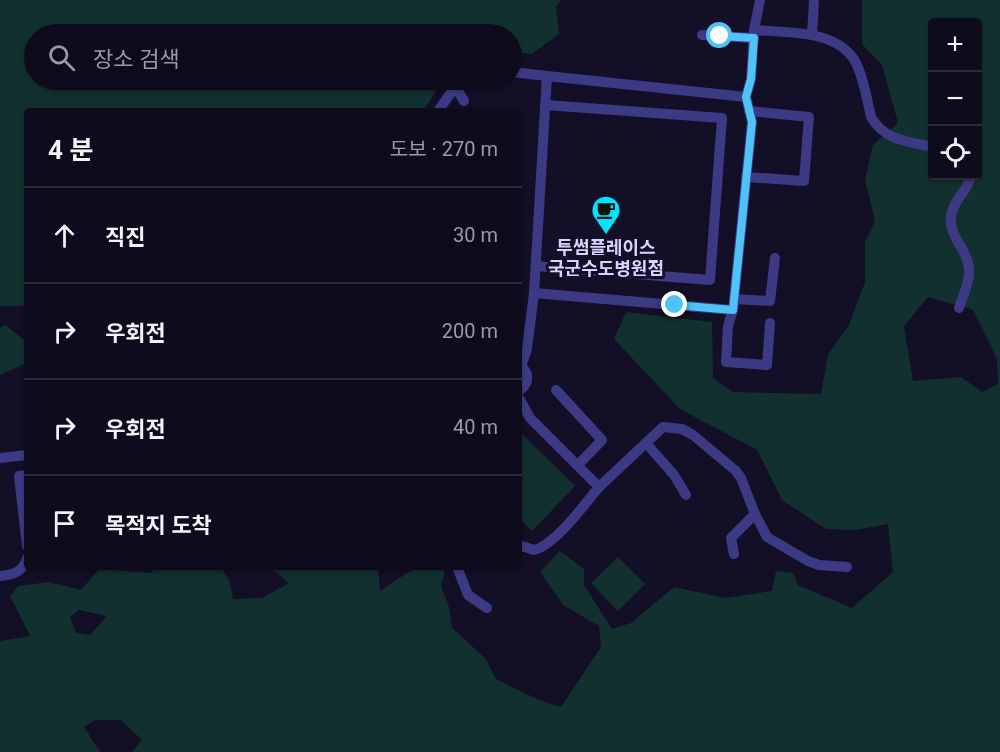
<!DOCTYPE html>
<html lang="ko">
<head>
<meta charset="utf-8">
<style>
	:root { --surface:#0e0b1c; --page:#171425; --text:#f1f3f6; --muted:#9b9ba3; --line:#2e2b3b }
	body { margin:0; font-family:Roboto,"Noto Sans KR",sans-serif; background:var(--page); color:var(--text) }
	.controls { position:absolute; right:18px; top:18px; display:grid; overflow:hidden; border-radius:6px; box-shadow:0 2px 4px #0004 }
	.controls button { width:54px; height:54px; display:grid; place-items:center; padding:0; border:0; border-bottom:2px solid var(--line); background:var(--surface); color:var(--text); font:30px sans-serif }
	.stop { position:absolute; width:18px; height:18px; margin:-14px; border:4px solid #4fc3f7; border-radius:50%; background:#fff }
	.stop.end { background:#4fc3f7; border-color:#fff; box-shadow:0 2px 6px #0008 }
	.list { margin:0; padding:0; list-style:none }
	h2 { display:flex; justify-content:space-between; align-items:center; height:78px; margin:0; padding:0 24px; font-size:26px }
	h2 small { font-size:20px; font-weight:400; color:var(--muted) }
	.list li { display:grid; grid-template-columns:39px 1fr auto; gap:18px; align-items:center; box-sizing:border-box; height:96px; padding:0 24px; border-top:2px solid var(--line) }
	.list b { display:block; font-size:22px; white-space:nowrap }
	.list em { font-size:20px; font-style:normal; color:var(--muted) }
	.icon { flex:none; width:33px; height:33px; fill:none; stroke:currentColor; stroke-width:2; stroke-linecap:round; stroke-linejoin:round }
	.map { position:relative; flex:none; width:1000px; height:752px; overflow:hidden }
	.search { position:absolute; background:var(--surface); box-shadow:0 2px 4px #0004; left:24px; top:24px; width:498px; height:66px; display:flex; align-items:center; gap:15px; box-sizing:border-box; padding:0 21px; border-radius:33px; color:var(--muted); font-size:22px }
	.panel { position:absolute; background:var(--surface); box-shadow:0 2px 4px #0004; left:24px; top:108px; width:498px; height:462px; border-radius:6px }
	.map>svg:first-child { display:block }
	.green { fill:#12302f; fill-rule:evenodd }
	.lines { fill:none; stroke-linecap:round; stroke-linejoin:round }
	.minor { stroke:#3d3a85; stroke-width:10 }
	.route { stroke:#4fc3f7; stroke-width:8 }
	.labels { text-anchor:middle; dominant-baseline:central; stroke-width:6; stroke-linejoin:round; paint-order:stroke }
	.poi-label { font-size:18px; font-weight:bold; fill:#d9d4ff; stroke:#130f26 }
</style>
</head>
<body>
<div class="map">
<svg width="1000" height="752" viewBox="0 0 1000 752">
	<rect width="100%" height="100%" fill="#130f26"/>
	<g class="green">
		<path d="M0,0H561L556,7L559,34L532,54L512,52V34H34V80H442L424,111H27V304L22,306H0Z"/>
		<path d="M862,0H1000V752H132L142,740L121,720H96L84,727L100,752H0V641L30,636L10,596L18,586L49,582L81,590L99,569L152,573L153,567H221L230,582L233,599L262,598L289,583L269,567L253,570L252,567H378L380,591L416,567H446L441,586L449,607L452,628L485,658L496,679L539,700L561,707L601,647L599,626L563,605L540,572L560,551L584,569V585L612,629L631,623L674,587L725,598L772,591L776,571L793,573L798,585L852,608L893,572L888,524L856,530L826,529L782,500L757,450L680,409L614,339L626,312L712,322L713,378L733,392L821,394L828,355L849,325L865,282V242L875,221L865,180L873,145L898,123L882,65L862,44ZM932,22H978V176H932ZM928,297L973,310L997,359L998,384L982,392L961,377L913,381L904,326ZM79,610L106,616V617L90,635L76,633L70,617Z"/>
		<path d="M5,325L27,342V363L0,375V328Z"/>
		<path d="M521,433L575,486L532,531L519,518V436Z"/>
		<path d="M618,557L645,584L618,611L591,583Z"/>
	</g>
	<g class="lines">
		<g class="minor">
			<path d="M754,30L760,0"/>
			<path d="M702,35L754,38"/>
			<path d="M812,35L814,0"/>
			<path d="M512,72L547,76"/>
			<path d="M454,85L464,101"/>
			<path d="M746,97L751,79L754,30C787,33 838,29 856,63C864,79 867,100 871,117C885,141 907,141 932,147"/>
			<path d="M438,111L460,80"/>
			<path d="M746,177L804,181L809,117L749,111"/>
			<path d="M536,266L710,280L722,118L546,105"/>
			<path d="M734,299L770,301L775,258"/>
			<path d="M959,308C963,296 969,284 969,272C970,251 948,237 951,216C953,200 969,189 971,176"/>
			<path d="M733,310L728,326L726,362L767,365L770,323"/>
			<path d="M519,365C530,372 530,383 519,391"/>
			<path d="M521,366L527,349L534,293L733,310L752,122L746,97L547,76L534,293"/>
			<path d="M556,390L602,440L578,465"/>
			<path d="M519,398L530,418L599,487L663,427L682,429L693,435L736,471L741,478L755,514L767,537L808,561L819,565L847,567"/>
			<path d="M646,443L674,475L686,495"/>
			<path d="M0,458L27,455"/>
			<path d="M27,475L19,476L27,546"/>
			<path d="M519,545L534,550C555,545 585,504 599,487"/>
			<path d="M734,554L731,538L755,514"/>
			<path d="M457,567L468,595L487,608"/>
			<path d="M0,576C13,575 23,572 27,558"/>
		</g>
	</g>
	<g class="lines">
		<path class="route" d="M675,305L733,310L752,122L746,97L751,79L754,38L720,36"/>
	</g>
	<defs>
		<g id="cafe-pin" transform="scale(1.5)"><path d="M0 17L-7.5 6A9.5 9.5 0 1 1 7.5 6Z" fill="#00e5ff" stroke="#130f26"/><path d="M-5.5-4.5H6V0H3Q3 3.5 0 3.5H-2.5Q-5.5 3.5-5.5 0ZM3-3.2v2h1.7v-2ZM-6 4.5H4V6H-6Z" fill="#111"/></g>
	</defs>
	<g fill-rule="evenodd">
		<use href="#cafe-pin" x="606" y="210"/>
	</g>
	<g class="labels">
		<g class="poi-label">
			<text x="606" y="247">투썸플레이스<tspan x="606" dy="21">국군수도병원점</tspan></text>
		</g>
	</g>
</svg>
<div class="controls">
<button>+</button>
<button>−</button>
<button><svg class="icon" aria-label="locate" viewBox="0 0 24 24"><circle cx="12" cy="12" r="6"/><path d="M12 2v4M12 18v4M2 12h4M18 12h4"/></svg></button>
</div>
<div class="stop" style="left:720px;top:36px"></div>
<div class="stop end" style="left:675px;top:305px"></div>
<div class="search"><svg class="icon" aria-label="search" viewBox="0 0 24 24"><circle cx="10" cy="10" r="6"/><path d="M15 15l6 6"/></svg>장소 검색</div>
<section class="panel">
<h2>4 분<small>도보 · 270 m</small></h2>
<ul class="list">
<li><svg class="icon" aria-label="ahead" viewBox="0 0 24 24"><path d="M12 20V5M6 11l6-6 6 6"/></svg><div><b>직진</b></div><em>30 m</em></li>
<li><svg class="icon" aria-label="right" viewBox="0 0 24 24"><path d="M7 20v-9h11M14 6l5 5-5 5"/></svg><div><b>우회전</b></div><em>200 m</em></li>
<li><svg class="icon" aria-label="right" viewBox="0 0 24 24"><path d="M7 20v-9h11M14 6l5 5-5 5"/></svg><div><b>우회전</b></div><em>40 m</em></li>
<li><svg class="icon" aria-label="arrive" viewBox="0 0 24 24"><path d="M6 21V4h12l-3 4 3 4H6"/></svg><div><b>목적지 도착</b></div></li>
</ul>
</section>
</div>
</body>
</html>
